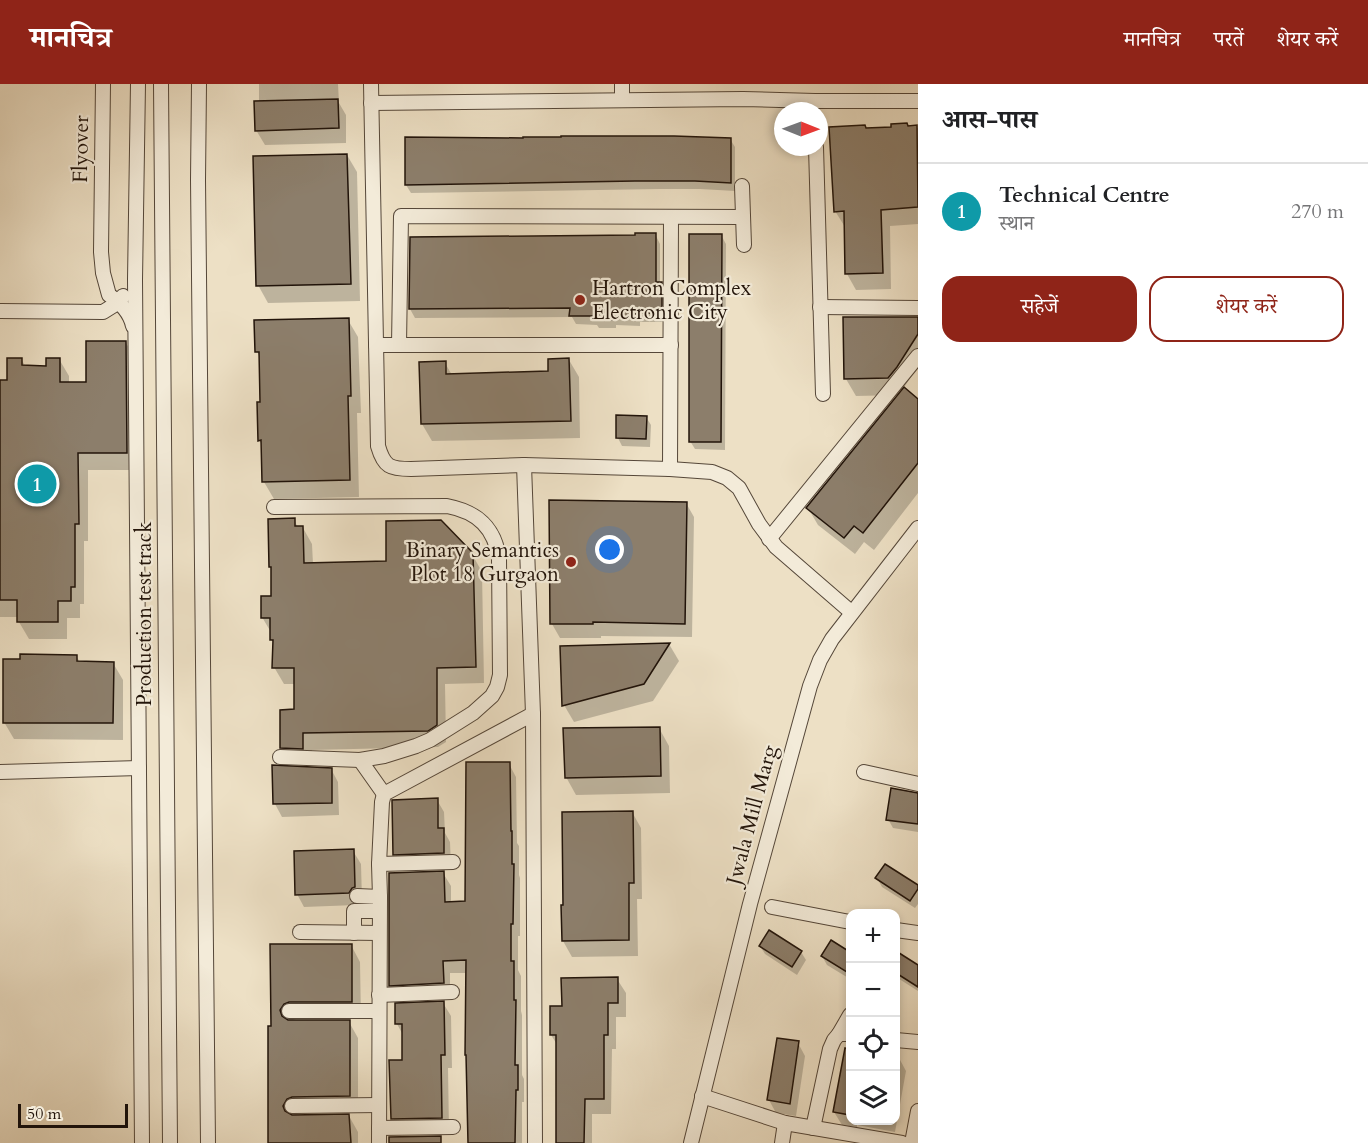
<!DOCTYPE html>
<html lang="hi">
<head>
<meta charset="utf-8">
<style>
	:root { --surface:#fff; --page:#f2f2f2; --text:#202124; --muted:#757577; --line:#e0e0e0; --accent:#8f2418 }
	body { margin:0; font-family:Cardo,"Noto Serif Devanagari",serif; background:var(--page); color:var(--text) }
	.controls { position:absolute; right:18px; bottom:18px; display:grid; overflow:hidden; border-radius:12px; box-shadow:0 3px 9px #0003 }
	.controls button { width:54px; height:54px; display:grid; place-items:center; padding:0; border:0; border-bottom:2px solid var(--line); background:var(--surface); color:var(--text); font:30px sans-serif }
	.compass { position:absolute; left:774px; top:18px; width:54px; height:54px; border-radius:50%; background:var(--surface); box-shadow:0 3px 9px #0003; rotate:91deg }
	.scale { position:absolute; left:18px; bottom:15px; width:110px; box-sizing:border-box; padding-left:6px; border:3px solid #22140a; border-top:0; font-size:16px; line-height:21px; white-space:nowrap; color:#22140a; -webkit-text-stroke:4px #f3ebd9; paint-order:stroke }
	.you { position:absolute; left:610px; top:466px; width:21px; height:21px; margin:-15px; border:4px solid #fff; border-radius:50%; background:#1a73e8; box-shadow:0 0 0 9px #1a73e833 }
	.badge { display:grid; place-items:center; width:39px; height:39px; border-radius:50%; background:var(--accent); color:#fff; font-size:20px; font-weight:700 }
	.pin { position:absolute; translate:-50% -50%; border:3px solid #fff; box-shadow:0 2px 6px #0006 }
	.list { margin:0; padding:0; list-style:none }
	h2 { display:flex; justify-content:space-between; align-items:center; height:78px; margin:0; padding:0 24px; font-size:26px }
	h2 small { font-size:20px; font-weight:400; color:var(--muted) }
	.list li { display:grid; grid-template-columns:39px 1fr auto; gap:18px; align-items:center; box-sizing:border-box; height:96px; padding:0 24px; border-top:2px solid var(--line) }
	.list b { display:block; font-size:22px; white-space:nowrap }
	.list p { margin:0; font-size:20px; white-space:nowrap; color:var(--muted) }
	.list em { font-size:20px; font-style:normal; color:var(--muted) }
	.actions { display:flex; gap:12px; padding:18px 24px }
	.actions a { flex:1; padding:14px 0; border:2px solid var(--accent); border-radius:18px; text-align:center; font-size:21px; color:var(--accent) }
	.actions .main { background:var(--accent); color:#fff }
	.icon { flex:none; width:33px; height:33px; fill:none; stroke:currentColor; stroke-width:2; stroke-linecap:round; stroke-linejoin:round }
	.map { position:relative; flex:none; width:918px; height:1059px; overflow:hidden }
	header { display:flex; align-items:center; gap:36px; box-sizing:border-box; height:84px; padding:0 30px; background:var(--accent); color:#fff }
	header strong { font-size:28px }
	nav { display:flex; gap:33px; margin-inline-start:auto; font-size:21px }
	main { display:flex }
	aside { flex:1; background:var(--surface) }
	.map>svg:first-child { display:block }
	.shadow { fill:#0003 }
	.building { fill:#8c7e6b; stroke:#22140a; stroke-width:1.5 }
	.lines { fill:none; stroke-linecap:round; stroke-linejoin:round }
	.minor-casing { stroke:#554739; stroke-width:16 }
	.minor { stroke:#f3ebd9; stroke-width:14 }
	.poi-dot { fill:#8f2418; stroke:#f3ebd9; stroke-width:2 }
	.labels { text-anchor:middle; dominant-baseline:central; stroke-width:4.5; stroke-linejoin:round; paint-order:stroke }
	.street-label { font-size:21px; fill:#22140a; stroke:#f3ebd9 }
	.poi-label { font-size:21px; fill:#22140a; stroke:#f3ebd9; text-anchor:start }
</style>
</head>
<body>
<header>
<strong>मानचित्र</strong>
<nav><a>मानचित्र</a><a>परतें</a><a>शेयर करें</a></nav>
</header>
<main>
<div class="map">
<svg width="918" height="1059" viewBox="0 0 918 1059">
	<rect width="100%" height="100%" fill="#ede0c5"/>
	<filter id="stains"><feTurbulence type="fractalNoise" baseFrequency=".00333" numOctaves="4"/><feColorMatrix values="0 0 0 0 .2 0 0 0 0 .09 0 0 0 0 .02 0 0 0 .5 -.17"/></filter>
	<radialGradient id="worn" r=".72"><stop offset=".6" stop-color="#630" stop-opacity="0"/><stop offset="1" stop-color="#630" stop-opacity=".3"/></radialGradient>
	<g class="shadow">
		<path d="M259,0H338L339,19L346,31V59L265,61L256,46L259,18Z"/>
		<path d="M908,43L918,44V140L890,142L891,205L856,206L847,190L845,143L835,127L866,46Z"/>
		<path d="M730,55L735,63V107L700,105H660L411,109L406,101Z"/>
		<path d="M347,71L357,88L360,217L268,219L258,201Z"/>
		<path d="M655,150L660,160V200L666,209V238H640V242L616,241V244H599L597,241L576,240L572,233L415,234L410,225L637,152Z"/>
		<path d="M721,151L726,160L725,366L695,365L690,357Z"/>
		<path d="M845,234H918V282L903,305L918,316V409L874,466L864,458L855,470L818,441L808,424L900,311L856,312L846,295Z"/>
		<path d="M348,236L358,253L361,329H357L359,413L274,415L264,398L263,362L259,356L261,319L260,274L257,267Z"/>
		<path d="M126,259L136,276L137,386H88V457H84V520H80V534H67V555H29L19,538V533H0V498L8,298L21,275L26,283H48L59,275L69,292V299H88Z"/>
		<path d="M569,276L579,293L580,354L432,357L422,340L421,279H445L452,291L550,289Z"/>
		<path d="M646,333L651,341L650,363L622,362L618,354Z"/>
		<path d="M686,419L694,433L692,553L601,552V554H560L552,540Z"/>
		<path d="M294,435L298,444H303L312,460L313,480L388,478L472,470L482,488L484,599L445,600L446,658L438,663L312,666V681L291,680L282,664L296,627L295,600H284L274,583V560L272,556V550L262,533L272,514V485L271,483Z"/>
		<path d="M669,560L679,577L653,617L574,638L564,621Z"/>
		<path d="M76,572L80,578L113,579L123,596V656L14,655L4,638Z"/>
		<path d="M659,644L669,662L670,709L576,711L566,693Z"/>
		<path d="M509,680L516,693L517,759L519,762V791L520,794V852H518V886L521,892V927L522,931V991L524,995V1018H522V1059H469L467,889H450V912L398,914L390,901L443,789L451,802V819H467Z"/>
		<path d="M331,685L338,698L339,731L282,733L275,720Z"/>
		<path d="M918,712V748L893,744L888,735Z"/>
		<path d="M437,716L444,728L445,749L450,758L451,782L402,783L395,770Z"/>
		<path d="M632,728L641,744L642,815H637L638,872L572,873L563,857V823Z"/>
		<path d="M353,767L361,780L362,816L356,821L304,823L297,810Z"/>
		<path d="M877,794L918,803V820L915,824L882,803Z"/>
		<path d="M831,858L850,870V895L827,881L822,872Z"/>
		<path d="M351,861L360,878L361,934H299L290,937L349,938L358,954V1028L302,1029L293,1032H349L358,1048V1059H270L273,944L272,862Z"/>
		<path d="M760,862L801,868L806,876L797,891L765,870Z"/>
		<path d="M896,869L918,883V907L896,893Z"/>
		<path d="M617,895L626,909V933H616V965H612L611,1030H592V1059H557L558,962L551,951L563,923Z"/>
		<path d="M443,919L451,932L452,984H448L449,1047H400L393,1034L404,978L403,951L397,940Z"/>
		<path d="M798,959L805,972L796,1032L776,1029L769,1016Z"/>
		<path d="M846,964L850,965V1036H896V973L899,974L906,987L895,1048L857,1041V1043L842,1041L834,1028Z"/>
	</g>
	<g class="building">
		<path d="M338,15L339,44L255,47L254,17Z"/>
		<path d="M907,39L908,42L917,41L918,123L881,126L883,189L845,190L844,127L834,128L829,43L865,41L866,44L891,43V40Z"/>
		<path d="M561,52H674L731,54V99L695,97H635L405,101V53L523,54V53H561Z"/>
		<path d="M347,70L351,200L256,202L253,72Z"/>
		<path d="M635,149H656V198H662V229H636V233H612V236H592V232H569L570,224L409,225L410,153L635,151Z"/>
		<path d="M689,150H722L721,358H689Z"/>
		<path d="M843,233H918V250L897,283L888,294L844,295Z"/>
		<path d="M349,234L351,312H348L350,396L262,398L261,356L258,357L257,318H260L259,268H255L254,236Z"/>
		<path d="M86,257H126L127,369H78L79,440H75V503H71V517H58V538H17V516H0V296H7V274H22V281L46,282V274H60V298H86Z"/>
		<path d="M569,274L571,337L421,340L419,278L446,277V290L548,287V275Z"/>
		<path d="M904,303L918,315V379L863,449L854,442L844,454L806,424Z"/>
		<path d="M616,331L647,332L646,355L616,354Z"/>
		<path d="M549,416L687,418L685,540L593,538V540H550Z"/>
		<path d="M295,434V442H303L304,479L386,477V437L441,436L473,469L476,583L437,584V641L428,647L303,649V665L280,664V626L294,625V584H272L273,556H270V534H261V512H271V483H269L268,435Z"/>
		<path d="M670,559L644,600L562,622L560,562Z"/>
		<path d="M20,570L77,571V577L114,578L113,639H3V575H20Z"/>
		<path d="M660,643L661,692L565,694L563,644Z"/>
		<path d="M466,678H510L511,747H512V780H514L513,840H511V877H514V916H516L515,981H518V1006H516L515,1059H468L466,971H465L466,876L443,877L444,899L389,902V789L444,787L445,818L465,817Z"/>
		<path d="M272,681L332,684V719L273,720Z"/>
		<path d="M891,704L918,709V740L886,736Z"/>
		<path d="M438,714V744H444V769L393,771L392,716Z"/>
		<path d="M633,727L634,799H629V856L562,857L561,821H563L562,728Z"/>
		<path d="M354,765L355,803L352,804L349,809L295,811L294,767Z"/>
		<path d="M885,780L918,801V805L910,817L875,794Z"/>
		<path d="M769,846L802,867L792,883L759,862Z"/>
		<path d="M831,856L850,868V890L821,872Z"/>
		<path d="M270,860H352V918H289L284,920L280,926L282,932L288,936H350V1012L292,1013L287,1015L283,1022L285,1027L292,1031L349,1030L351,1059H268V942H271Z"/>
		<path d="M896,867L918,881V903L896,889Z"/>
		<path d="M618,893V919H608V951H604V1015H585L584,1059H556V951H550V922H562L561,894Z"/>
		<path d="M444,917L445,971H441L442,1034L391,1035L389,976H402V940H395V919Z"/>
		<path d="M777,954L799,957L790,1020L767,1016Z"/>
		<path d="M845,964L850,965V1031L833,1028Z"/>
		<path d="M441,1052V1059H389V1053Z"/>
	</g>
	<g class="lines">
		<g class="minor-casing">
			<g id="minor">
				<path d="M103,0L101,168L103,189L109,211C121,219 130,228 133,242"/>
				<path d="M138,0L135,196L142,1059"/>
				<path d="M161,0L170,1059"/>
				<path d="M199,0L198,96L208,1059"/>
				<path d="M371,0L378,362C384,383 390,385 411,385L524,381L670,385L712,388L727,394L739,404L759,440L776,463L851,528"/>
				<path d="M622,16V0"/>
				<path d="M371,19L743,15L815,17H918"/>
				<path d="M816,63L823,310"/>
				<path d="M742,102L744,161"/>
				<path d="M820,223L918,224"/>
				<path d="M0,227L103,228L119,218L123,212"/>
				<path d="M376,261H671"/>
				<path d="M399,261L401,132L743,133"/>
				<path d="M524,381L533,630L535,1059"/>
				<path d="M670,385L671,133"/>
				<path d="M274,423L447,422C478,428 495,444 499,475L500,591L497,603L492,612L473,629L430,656L416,662L384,672L360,676L280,673"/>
				<path d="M769,455L918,272"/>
				<path d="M360,676L384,710"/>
				<path d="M0,688L139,684"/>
				<path d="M864,688L918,700"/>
				<path d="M379,780L453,778"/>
				<path d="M357,812L380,813"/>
				<path d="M772,823L850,838"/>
				<path d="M896,846L918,849"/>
				<path d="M300,848L379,849"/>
				<path d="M354,849V827H379"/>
				<path d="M379,911L452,908"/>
				<path d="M289,927H379"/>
				<path d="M839,950L850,931"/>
				<path d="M896,956L918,958"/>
				<path d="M702,1012L785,1039L902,1059"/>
				<path d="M292,1022L379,1021"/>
				<path d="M379,1044L453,1043"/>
				<path d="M813,1044L830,965L834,956L839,950H850"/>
				<path d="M379,1059L380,813L379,780L382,718L384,710L533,630"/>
				<path d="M691,1059L750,820L810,602L820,576L832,555L918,444"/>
				<path d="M782,1059L785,1039"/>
				<path d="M912,1059L918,1027"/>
			</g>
		</g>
		<use href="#minor" class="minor"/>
	</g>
	<g class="poi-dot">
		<circle cx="580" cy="216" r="6"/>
		<circle cx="571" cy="478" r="6"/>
	</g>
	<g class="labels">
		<g class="street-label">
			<text transform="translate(81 65) rotate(-89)">Flyover</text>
			<text transform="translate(144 530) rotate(-90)">Production test track</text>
			<text transform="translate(752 731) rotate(-75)">Jwala Mill Marg</text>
		</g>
		<g class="poi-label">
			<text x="592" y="204">Hartron Complex<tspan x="592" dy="24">Electronic City</tspan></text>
			<text x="559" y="466" text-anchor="end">Binary Semantics<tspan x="559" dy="24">Plot 18 Gurgaon</tspan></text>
		</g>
	</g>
	<rect width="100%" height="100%" filter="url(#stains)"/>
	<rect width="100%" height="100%" fill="url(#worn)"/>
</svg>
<div class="controls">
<button>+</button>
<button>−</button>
<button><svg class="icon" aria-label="locate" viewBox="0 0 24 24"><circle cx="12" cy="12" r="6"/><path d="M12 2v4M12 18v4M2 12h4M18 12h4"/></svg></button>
<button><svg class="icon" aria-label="layers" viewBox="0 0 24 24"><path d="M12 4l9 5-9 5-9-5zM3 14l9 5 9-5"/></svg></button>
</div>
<svg class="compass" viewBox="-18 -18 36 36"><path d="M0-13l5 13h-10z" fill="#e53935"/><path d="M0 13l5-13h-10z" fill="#757577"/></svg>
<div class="scale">50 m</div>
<div class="you"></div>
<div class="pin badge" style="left:37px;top:400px;background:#0f9aa8">1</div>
</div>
<aside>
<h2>आस-पास<small></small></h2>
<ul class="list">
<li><span class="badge" style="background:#0f9aa8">1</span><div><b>Technical Centre</b><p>स्थान</p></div><em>270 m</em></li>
</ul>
<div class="actions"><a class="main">सहेजें</a><a>शेयर करें</a></div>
</aside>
</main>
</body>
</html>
